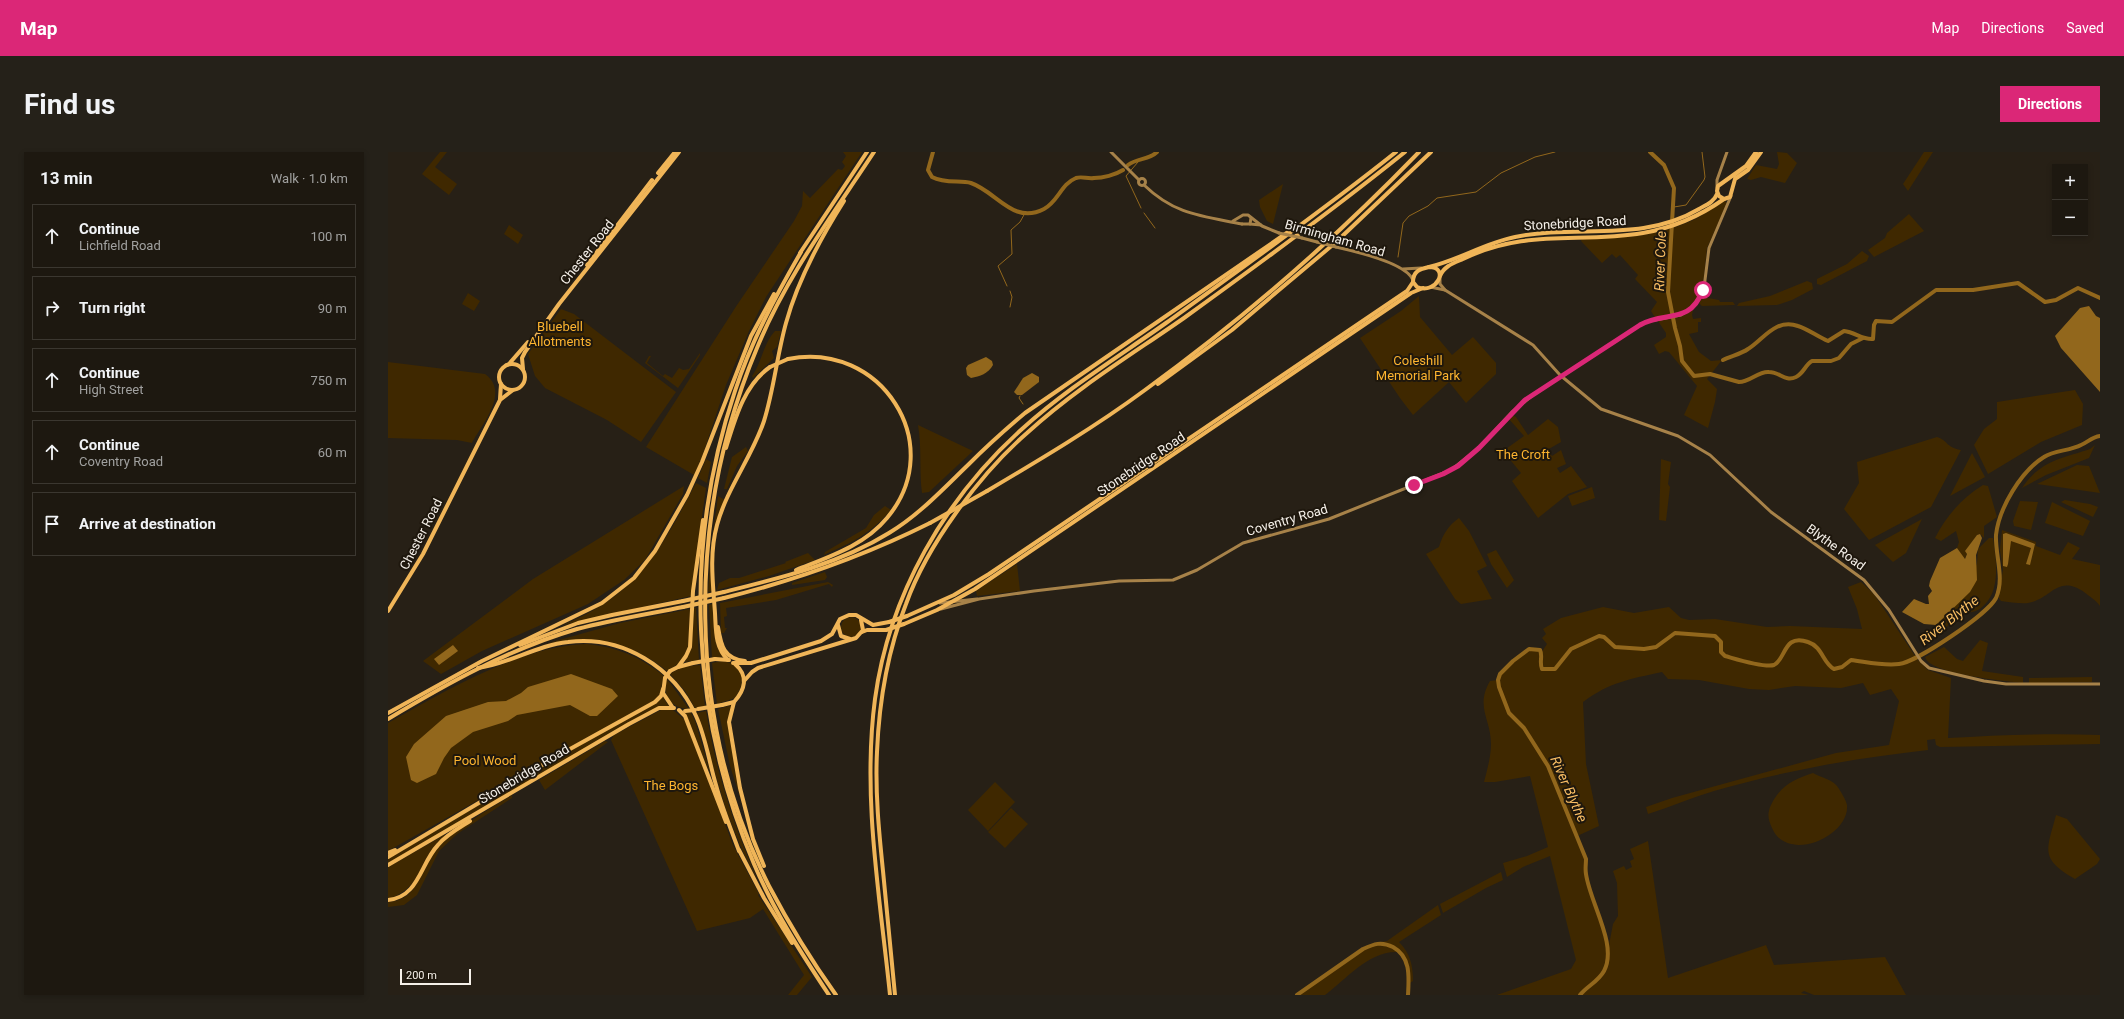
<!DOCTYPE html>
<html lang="en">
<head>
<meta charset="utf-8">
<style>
	:root { --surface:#1d1810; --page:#252119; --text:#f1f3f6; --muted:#a0a09f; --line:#3b3730; --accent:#db2777 }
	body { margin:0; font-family:Roboto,sans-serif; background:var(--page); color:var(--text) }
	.controls { position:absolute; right:12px; top:12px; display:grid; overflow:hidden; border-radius:0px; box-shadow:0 2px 6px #0003 }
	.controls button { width:36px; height:36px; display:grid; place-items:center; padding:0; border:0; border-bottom:1px solid var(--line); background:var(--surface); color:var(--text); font:20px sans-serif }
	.scale { position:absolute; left:12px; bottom:10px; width:71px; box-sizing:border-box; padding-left:4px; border:2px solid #f5f0e9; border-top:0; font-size:11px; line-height:14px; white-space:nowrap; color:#f5f0e9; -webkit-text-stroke:3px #1e170d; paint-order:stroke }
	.stop { position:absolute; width:12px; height:12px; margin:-9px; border:3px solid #db2777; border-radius:50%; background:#fff }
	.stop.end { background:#db2777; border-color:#fff; box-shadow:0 1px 4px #0008 }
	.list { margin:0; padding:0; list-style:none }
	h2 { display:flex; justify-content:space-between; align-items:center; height:52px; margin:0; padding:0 16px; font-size:17px }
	h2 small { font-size:13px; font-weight:400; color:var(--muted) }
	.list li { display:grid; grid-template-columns:26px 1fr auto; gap:12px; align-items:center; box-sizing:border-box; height:64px; margin:0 8px 8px; padding:0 8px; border:1px solid var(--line); border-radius:0px }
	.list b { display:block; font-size:15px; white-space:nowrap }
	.list p { margin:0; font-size:13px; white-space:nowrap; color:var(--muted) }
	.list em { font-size:13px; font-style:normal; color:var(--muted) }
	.icon { flex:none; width:22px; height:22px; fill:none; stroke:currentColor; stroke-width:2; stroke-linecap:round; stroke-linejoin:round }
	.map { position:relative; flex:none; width:1712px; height:843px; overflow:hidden; border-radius:0px }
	header { display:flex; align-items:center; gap:24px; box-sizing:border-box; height:56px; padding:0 20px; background:var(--accent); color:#fff }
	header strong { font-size:19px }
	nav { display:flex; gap:22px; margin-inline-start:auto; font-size:14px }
	.intro { display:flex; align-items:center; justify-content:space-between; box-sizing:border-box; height:96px; padding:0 24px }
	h1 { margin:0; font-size:28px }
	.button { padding:10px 18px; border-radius:0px; background:var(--accent); color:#fff; font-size:14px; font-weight:700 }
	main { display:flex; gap:24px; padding:0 24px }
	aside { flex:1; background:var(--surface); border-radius:0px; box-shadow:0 2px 6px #0003 }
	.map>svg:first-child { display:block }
	.green { fill:#3f2800 }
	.water { fill:#92671c }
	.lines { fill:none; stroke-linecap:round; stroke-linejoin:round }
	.stream { stroke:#92671c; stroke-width:1 }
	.river { stroke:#92671c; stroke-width:4 }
	.secondary { stroke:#a78249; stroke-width:3 }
	.highway { stroke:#f0b558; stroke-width:4 }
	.secondary-bridge { stroke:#a78249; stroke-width:3 }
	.highway-bridge { stroke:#f0b558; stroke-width:4 }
	.route { stroke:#db2777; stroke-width:5 }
	.labels { text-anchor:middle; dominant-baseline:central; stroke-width:4; stroke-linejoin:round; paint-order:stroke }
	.street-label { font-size:13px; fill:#f5f0e9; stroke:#1e170d }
	.park-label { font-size:13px; fill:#fdb42f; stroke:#1e170d }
	.water-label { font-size:14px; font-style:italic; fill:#f9be64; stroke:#1e170d }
</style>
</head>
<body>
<header>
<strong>Map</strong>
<nav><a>Map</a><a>Directions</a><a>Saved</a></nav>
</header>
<div class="intro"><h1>Find us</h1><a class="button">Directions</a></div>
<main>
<aside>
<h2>13 min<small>Walk · 1.0 km</small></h2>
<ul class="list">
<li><svg class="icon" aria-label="ahead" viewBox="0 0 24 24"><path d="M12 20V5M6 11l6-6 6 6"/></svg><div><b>Continue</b><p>Lichfield Road</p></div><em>100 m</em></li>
<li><svg class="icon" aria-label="right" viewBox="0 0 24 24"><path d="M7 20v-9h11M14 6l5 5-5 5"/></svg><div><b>Turn right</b></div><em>90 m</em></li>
<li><svg class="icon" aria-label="ahead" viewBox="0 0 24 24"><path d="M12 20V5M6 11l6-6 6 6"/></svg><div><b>Continue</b><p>High Street</p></div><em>750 m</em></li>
<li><svg class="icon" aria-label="ahead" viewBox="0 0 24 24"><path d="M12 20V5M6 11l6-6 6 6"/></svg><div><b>Continue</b><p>Coventry Road</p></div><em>60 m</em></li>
<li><svg class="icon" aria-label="arrive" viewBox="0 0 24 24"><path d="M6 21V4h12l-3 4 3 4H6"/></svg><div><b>Arrive at destination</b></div></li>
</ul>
</aside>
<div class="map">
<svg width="1712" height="843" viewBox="0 0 1712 843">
	<rect width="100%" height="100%" fill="#272016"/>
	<g class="green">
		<path d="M52,0H59L47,15L69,32L61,43L34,22Z"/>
		<path d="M455,0H474L378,145L361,179L338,233L314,305L306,323L258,295L349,153L406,69L414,54L415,39L422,46L450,17L454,18L457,14L454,10L458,4Z"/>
		<path d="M1389,0L1399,1L1409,11L1397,31L1373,25L1363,28L1359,27L1368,13L1389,17L1391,12Z"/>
		<path d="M1536,0H1545L1520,39L1515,32Z"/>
		<path d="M895,32L885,72L879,69L872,55L871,48Z"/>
		<path d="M1337,49L1339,52L1319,96L1316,125L1311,145L1303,155L1294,162L1268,167L1263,159L1269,150L1247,127L1250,123L1232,103L1228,106L1224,102L1214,111L1193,89L1194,87C1232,86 1267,85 1303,69C1315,64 1325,55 1337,49Z"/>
		<path d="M1521,62L1536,79L1486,105L1480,98L1497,86L1499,81Z"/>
		<path d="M121,73L135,83L130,92L116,82Z"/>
		<path d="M1474,99L1481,104L1479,109L1433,133L1429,132V127L1459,112Z"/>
		<path d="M1419,129L1424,131L1425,137L1404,148L1389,153L1349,154L1351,151L1382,144Z"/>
		<path d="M80,141L92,149L86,159L74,152Z"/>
		<path d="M1031,144L1032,165L1064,203L1085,185L1108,211V222L1078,251L1061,230L1025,263L1012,246L972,186L1013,159Z"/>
		<path d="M1315,145L1331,148L1332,150H1345L1347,153L1314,154L1311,151Z"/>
		<path d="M173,157L186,162L288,240L253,290L219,268L157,236L147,224L140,202Z"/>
		<path d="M1305,158L1304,163L1305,167L1313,166V170H1310V180L1301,182L1311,200L1323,209L1334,208L1319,227L1329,237L1327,250L1320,276L1296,263L1309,234L1281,200L1277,199L1271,202L1266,193L1278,185V181L1270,169L1292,165Z"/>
		<path d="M387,179H393L389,195L384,199L386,206L365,226L364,224C374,210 375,192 387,179Z"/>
		<path d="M312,201V203L290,236L257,211L261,204H263L259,211L275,224L277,222L284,226L291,216L295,218L301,217Z"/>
		<path d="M0,210L97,222C122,240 95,271 84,291L69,288L0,286Z"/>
		<path d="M1687,238L1695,252L1694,273L1653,290L1600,322L1586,293L1596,277L1609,267V250Z"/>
		<path d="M1124,263L1128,265L1140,283L1160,267L1170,275L1173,290L1159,298L1164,304L1173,298L1178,312L1169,316L1172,321L1183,314L1199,335L1180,342L1150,366L1124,329L1133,321L1115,299L1136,284L1120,266Z"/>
		<path d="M530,273L585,299L541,340L534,341C531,319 534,296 530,273Z"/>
		<path d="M1549,285C1561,289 1557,295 1573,298L1543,355L1481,388L1456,357L1471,331L1469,310Z"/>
		<path d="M1707,293L1701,306L1658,323L1634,336C1653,308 1673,307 1702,297Z"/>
		<path d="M358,295L360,299L349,314L339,337H336L344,305Z"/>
		<path d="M1584,301L1597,325L1562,344Z"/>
		<path d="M318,307L323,310L319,331L310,326Z"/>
		<path d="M1273,307L1283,310L1280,332L1282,335L1278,369L1271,368Z"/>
		<path d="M1689,313L1701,314L1712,341L1649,332Z"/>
		<path d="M308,331L318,336L303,444L175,473C250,442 272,399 308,331Z"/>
		<path d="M1595,333L1600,334L1609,365L1596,374V386L1592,382L1589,383L1578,399L1579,402L1576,408L1569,396L1571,390L1568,379L1553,389L1547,386C1558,364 1575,345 1595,333Z"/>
		<path d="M296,334L295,342L257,408L236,428L200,452L94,499L53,522L35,509L145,427Z"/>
		<path d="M1204,335L1207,346L1184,354L1180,344Z"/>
		<path d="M330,344L337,348L327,377L324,439L320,440L323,398Z"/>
		<path d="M1677,348L1702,352L1710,355L1705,365L1673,350Z"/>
		<path d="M1632,349L1650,350L1643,378L1626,374L1625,369Z"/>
		<path d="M1664,350L1702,369L1695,384L1657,371Z"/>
		<path d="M497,354L503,358C482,382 465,390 436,403L437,400L478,376L486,363Z"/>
		<path d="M1071,366L1081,379L1099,414L1089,419L1104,447L1073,452L1067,447L1038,402L1051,395C1055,382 1060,374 1071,366Z"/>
		<path d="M1534,367L1518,401L1505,410L1487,393Z"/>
		<path d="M1614,378L1648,390V394L1672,403L1680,390L1692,396L1684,407L1712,413V454C1708,448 1702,445 1696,440C1669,422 1664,447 1640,451C1633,452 1621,450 1613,449L1610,445L1615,418L1612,398Z"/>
		<path d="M1601,386H1605C1608,408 1614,440 1593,456C1589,460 1581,460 1576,462C1566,467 1560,476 1550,480L1547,479L1548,473L1555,465L1589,412L1590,397Z"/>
		<path d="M1108,398L1126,428L1119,436L1103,412L1099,402Z"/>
		<path d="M420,401L427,408L381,424L329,438L331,431L342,426H351L398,411L397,410Z"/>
		<path d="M629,412L632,439L589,444L588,439Z"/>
		<path d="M437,420L439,425L437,428L404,433V431Z"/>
		<path d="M440,430L445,433L444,435L441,432L388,448L338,456L339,464L336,465L337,476H339L336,481H333L332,451Z"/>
		<path d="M1473,430L1486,442L1529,507L1540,518L1563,526L1560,586C1611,583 1661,581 1712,583V592L1552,595L1548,593L1547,587L1539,588L1540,598C1468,606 1395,619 1326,639C1303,646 1282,655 1260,662L1258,655L1284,646L1448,601L1501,593L1511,549L1503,537L1482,543L1475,531L1453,536L1407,534L1381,538L1361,537L1311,528L1280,527L1274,520C1242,527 1222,530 1195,550L1198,612L1211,674L1187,685L1198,707V722L1220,798L1225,772L1230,764L1229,731L1225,719L1236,714L1238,718L1244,715L1242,709L1246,707L1242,697L1260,689L1280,826L1378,793L1386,813L1497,805L1518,843H1426L1416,839L1413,841L1421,843H1109L1183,817L1188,808L1162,704L1135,715L1119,725L1115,711L1139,704L1160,695L1142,624L1107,630H1096C1099,618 1103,605 1103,592C1103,567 1087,555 1102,529L1110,528C1114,516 1134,498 1147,496L1153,501L1159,492L1154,486L1158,482L1155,477L1173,466L1215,455L1246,461L1281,455L1293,466L1301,468L1327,467L1379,475L1402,474L1474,477L1469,457L1460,435Z"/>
		<path d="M325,452L328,491L336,505L324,506L321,453Z"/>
		<path d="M306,456H308L311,508L297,510L303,497Z"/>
		<path d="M302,457L301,493L293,510L279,519C243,489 198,481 153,493L232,471Z"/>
		<circle cx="463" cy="475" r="10"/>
		<path d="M1592,488L1600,491L1594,519L1635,525V531C1617,529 1541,522 1537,505L1556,495L1569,507L1575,509Z"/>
		<path d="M199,492C229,495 253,505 276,524L272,542L268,548L0,699V571C56,540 134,493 199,492Z"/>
		<path d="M334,509C357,512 358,530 347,546L329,552L324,511Z"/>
		<path d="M312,513L317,554L307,556L297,539L282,522L293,515Z"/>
		<path d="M1704,525V530L1641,531V526Z"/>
		<path d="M279,527L301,557C284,557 273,543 279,527Z"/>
		<path d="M274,544L281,554H276L0,712V707Z"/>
		<path d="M344,553L340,571L356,657L342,614L330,557Z"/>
		<path d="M273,558H285L297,568L345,693L371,742L370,743L424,825L409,843H400L416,823L375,757L362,766L309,779L223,588L226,583Z"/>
		<path d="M318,559C328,620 347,678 372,733L354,698L339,661L309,561Z"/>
		<path d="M296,561H303L307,569L323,623Z"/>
		<path d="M217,589L220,590L157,638L151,628Z"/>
		<path d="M1425,621C1432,625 1445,628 1449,634C1452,638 1458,648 1459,653C1462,684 1399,712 1384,676C1380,668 1379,661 1383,653C1392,634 1406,627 1425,621Z"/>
		<path d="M607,630L627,650L600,679L580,658Z"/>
		<path d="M124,643V646L69,682L51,699L29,743L16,753L0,755V750C32,748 32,715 49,696C70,674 99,659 124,643Z"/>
		<path d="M623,656L640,672L617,696L600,680Z"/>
		<path d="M1668,663L1679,667L1712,707L1709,712L1687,727C1651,706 1659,698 1668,663Z"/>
		<path d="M56,683L57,684C32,706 34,737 0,747V715Z"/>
		<path d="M1113,720L1115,728L1098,736L1055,761L1052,752Z"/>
		<path d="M1050,753L1053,763L1011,790C1022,801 1025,813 1025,829L1020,832V812L1010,800C982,798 957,828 937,843H909L975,797L987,791L999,789Z"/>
	</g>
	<g class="water">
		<path d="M1701,154L1708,164L1712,166V240L1673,196L1667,184L1692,156Z"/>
		<path d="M598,205L604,209L605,213C600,222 592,224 583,226L579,223L578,216L580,213Z"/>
		<path d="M644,221L651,225V230L634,243H629L626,240L635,226Z"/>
		<path d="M1618,381L1647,392L1642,413L1638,412L1643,396L1623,389L1620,412L1619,415L1615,414V382Z"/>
		<path d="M1592,382L1594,386L1588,403L1589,428L1582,440L1548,473L1536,472L1514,460L1526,447L1538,452H1541L1540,444L1544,439L1541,434L1542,429L1552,406L1569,396L1577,407L1579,402L1577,399L1589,383Z"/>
		<path d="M65,493L70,499L51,513L46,507Z"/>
		<path d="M183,522L224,537L230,544L209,564H202L182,553L129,563L120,569L85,580L63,596L56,606L48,622L29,631L23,628L18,605L26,592L58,564L100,550L118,549L133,541L140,535Z"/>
	</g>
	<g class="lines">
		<g class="stream">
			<path d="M751,7L750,10L738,24L753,56"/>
			<path d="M1286,55L1298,53L1316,28L1317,25L1314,0"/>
			<path d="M756,61L767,76"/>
			<path d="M1010,105L1015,71L1021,64L1040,54L1049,46L1088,40L1113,21L1147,5L1167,0"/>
			<path d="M619,134L610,114L624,102L623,78L632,70L637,61"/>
			<path d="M622,155L624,145L622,139"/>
			<path d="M632,244L631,246L635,252"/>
		</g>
		<g class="river">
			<path d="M545,0L540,18L544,25C557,32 572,28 583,31C609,40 625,73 656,57C670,50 673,32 688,26C694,24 699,27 706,26C715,26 727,23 735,18"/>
			<path d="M1262,0L1276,13L1286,36L1280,140L1287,176L1292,194L1294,209L1306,224L1322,222L1351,230C1362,230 1370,219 1381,220C1392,220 1397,230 1408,225C1416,221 1417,213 1424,209H1443L1451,206L1463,192L1475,186"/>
			<path d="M740,13C749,6 761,8 769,0"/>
			<path d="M1335,208C1343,204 1353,202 1360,197C1375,188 1387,166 1410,174C1420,177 1430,185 1440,189L1456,179C1467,180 1474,188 1485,187L1486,173L1488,169L1504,170L1548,138H1585L1630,131L1657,150L1668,148L1690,136L1712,146"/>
			<path d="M909,843L975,797C986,792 993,789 1005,795C1023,805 1021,825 1020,843"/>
			<path d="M1192,843C1199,834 1210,830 1216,819C1230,793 1202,751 1198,722C1197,717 1198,712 1198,707L1160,614L1136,576L1121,561L1111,535L1110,528L1112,522L1125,509L1141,497L1152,498C1155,504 1151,510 1154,517H1167L1183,497L1211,484L1216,485L1227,495L1256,497L1268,495L1287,481L1327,484L1333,490V500L1337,504C1348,507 1376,516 1386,513C1398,508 1395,481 1420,490C1435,495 1434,510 1446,517L1454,515L1463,508C1479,510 1495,514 1511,512C1529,510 1600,462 1608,446C1617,426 1607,404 1608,383C1611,356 1633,319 1656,305C1666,298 1682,299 1693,293C1700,290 1704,285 1712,284"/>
		</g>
		<g class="secondary">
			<path d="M723,0L751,28"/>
			<circle cx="754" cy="30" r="3.5"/>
			<path d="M756,33C787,63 814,64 854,72"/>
			<path d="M1329,36V28L1339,0"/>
			<path d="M845,69L855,63H860L874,74L891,81"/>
			<path d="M854,72H862L863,66"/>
			<path d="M862,72L873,73"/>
			<path d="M914,86L929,90"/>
			<path d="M948,95C966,99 1018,111 1025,128"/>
			<path d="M1015,117L1033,116"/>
			<path d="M1052,125V132L1057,138"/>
			<path d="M1042,135L1057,138L1145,193L1172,223L1213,257L1290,284L1322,303L1383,360L1476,428L1501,458L1533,509L1541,516L1596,529L1618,532H1712"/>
			<path d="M552,451L589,447"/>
			<path d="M553,457L591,447L646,439L731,429L785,428L809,418L855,391L941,367L1063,318L1091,296L1124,260L1145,243L1257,170L1293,163L1306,154L1316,136L1321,96L1343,44"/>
		</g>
		<g class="highway">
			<path d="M1368,0L1358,14L1330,34L1329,39L1331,44L1336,47L1342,45L1347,27L1360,18L1373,0"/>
			<path d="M270,21L287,0"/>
			<path d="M413,100C387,145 363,190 347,239C295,394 302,562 366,712C386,759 413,801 441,843"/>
			<path d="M412,101L479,0"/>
			<path d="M199,113L264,28"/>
			<path d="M1041,115C1071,108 1097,91 1127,85C1189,72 1254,91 1311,57C1318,53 1326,50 1329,42"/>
			<path d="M1041,115C1062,115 1049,143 1029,135L1025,130C1025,119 1032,117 1041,115Z"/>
			<path d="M1052,124C1056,114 1066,111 1075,107C1139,76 1190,92 1255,81C1284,76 1312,64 1336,47"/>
			<path d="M400,207C492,188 561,292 499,366C476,394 440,405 408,418"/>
			<path d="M121,212L140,190"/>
			<circle cx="124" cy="225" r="13"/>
			<path d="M135,217L134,206L137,200L171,152L291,0"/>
			<path d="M770,232L844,178L897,133L947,91L1043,0"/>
			<path d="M112,247L113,232"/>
			<path d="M338,296C347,267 356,233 382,215"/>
			<path d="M599,339C653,307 707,275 757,238C855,167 947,87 1031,0"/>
			<path d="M336,440C392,426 451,412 501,381C531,363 555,337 581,312C599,294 618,277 637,261L903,78"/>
			<path d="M336,446C408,428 476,404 542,371"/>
			<path d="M0,459L35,402L112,248L125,238"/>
			<path d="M519,464L566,443L601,422L1019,139L1025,130"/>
			<path d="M516,472L549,458L587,437L967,179L1023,141L1035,136"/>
			<path d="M450,473L453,484L462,487"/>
			<path d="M330,475C333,494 336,507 357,509"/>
			<path d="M474,480L479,478H498"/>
			<path d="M132,493L190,471L224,463L295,449"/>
			<path d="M327,507L341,508"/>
			<path d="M340,508C327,495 328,479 327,461C325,432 321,402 329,373C339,336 364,305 376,269C386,237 389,203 398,171C410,127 432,87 456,49"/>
			<path d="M345,511H363L433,489L444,482L452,467L461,463H468L485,473L501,470"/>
			<path d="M290,515L298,504L302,495L305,439L315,368"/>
			<path d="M90,516C121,512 149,493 180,490C234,483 286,515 308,564C318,586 321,610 328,633C334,656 343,677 351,699"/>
			<path d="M282,519L290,515L305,511"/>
			<path d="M277,526L275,541L285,556"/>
			<path d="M356,529L364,520L370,516L468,486L475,478L473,468"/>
			<path d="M346,550L341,570L352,636L365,687L376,714"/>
			<path d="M334,553L346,550C357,538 361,524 347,512"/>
			<path d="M291,558L297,564L338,670"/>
			<path d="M0,561L94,509L214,451L246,426L267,399L299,343L314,310L363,184L386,142"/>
			<path d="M0,567C60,531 121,497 189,477C223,468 260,462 295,455"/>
			<path d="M351,698L376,746L404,791"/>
			<path d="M0,701L7,698"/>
			<path d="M0,705L173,602L267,550L273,544L275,537"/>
			<path d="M0,713L241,572L271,556H286"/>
			<path d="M0,748C31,745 32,712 50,693C58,683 71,676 82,669"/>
			<path d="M448,843C423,808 401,772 381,734C298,569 298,365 369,196C398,125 444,64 486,0"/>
			<path d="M502,843C492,745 474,645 487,547C501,443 557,346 634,277C678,237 730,205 778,171C855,115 933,60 1008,0"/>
			<path d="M507,843C503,802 499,760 495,719C491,680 487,640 489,600C491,551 500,498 518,452C539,393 592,322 639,281C687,237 743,203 796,166C871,112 945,58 1017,0"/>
		</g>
		<g class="secondary-bridge">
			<path d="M891,81L914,86"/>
			<path d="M929,90L948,95"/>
		</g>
		<g class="highway-bridge">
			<path d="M382,215L400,207"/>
			<path d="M542,371L599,339"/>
			<path d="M295,449L336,440"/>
			<path d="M295,455L336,446"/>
			<path d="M501,470L519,464"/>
			<path d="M498,478L516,472"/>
			<path d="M305,511L327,507"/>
			<path d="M277,526L282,519"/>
			<path d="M310,557L334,553"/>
			<path d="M297,559L307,558"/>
		</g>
	</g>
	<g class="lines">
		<path class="route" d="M1026,333L1055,322L1070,314L1091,296L1137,248L1252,173C1277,158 1301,174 1315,138"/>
	</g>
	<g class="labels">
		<g class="street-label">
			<text transform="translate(1187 71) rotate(-3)">Stonebridge Road</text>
			<text transform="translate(947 86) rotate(16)">Birmingham Road</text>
			<text transform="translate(199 100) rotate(-52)">Chester Road</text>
			<text transform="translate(753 312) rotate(-34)">Stonebridge Road</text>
			<text transform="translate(899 368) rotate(-16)">Coventry Road</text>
			<text transform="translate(33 382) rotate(-63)">Chester Road</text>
			<text transform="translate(1448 395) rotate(36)">Blythe Road</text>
			<text transform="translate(136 622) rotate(-31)">Stonebridge Road</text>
		</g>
		<g class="park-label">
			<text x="172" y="174">Bluebell<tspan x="172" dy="15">Allotments</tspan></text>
			<text x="1030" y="208">Coleshill<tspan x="1030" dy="15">Memorial Park</tspan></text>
			<text x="1135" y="302">The Croft</text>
			<text x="97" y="608">Pool Wood</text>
			<text x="283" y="633">The Bogs</text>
		</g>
		<g class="water-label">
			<text transform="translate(1272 109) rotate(-88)">River Cole</text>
			<text transform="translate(1561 468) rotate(-38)">River Blythe</text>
			<text transform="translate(1181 637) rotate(66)">River Blythe</text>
		</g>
	</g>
</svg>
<div class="controls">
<button>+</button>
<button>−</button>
</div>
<div class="scale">200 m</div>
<div class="stop" style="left:1315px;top:138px"></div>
<div class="stop end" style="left:1026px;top:333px"></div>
</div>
</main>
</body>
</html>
